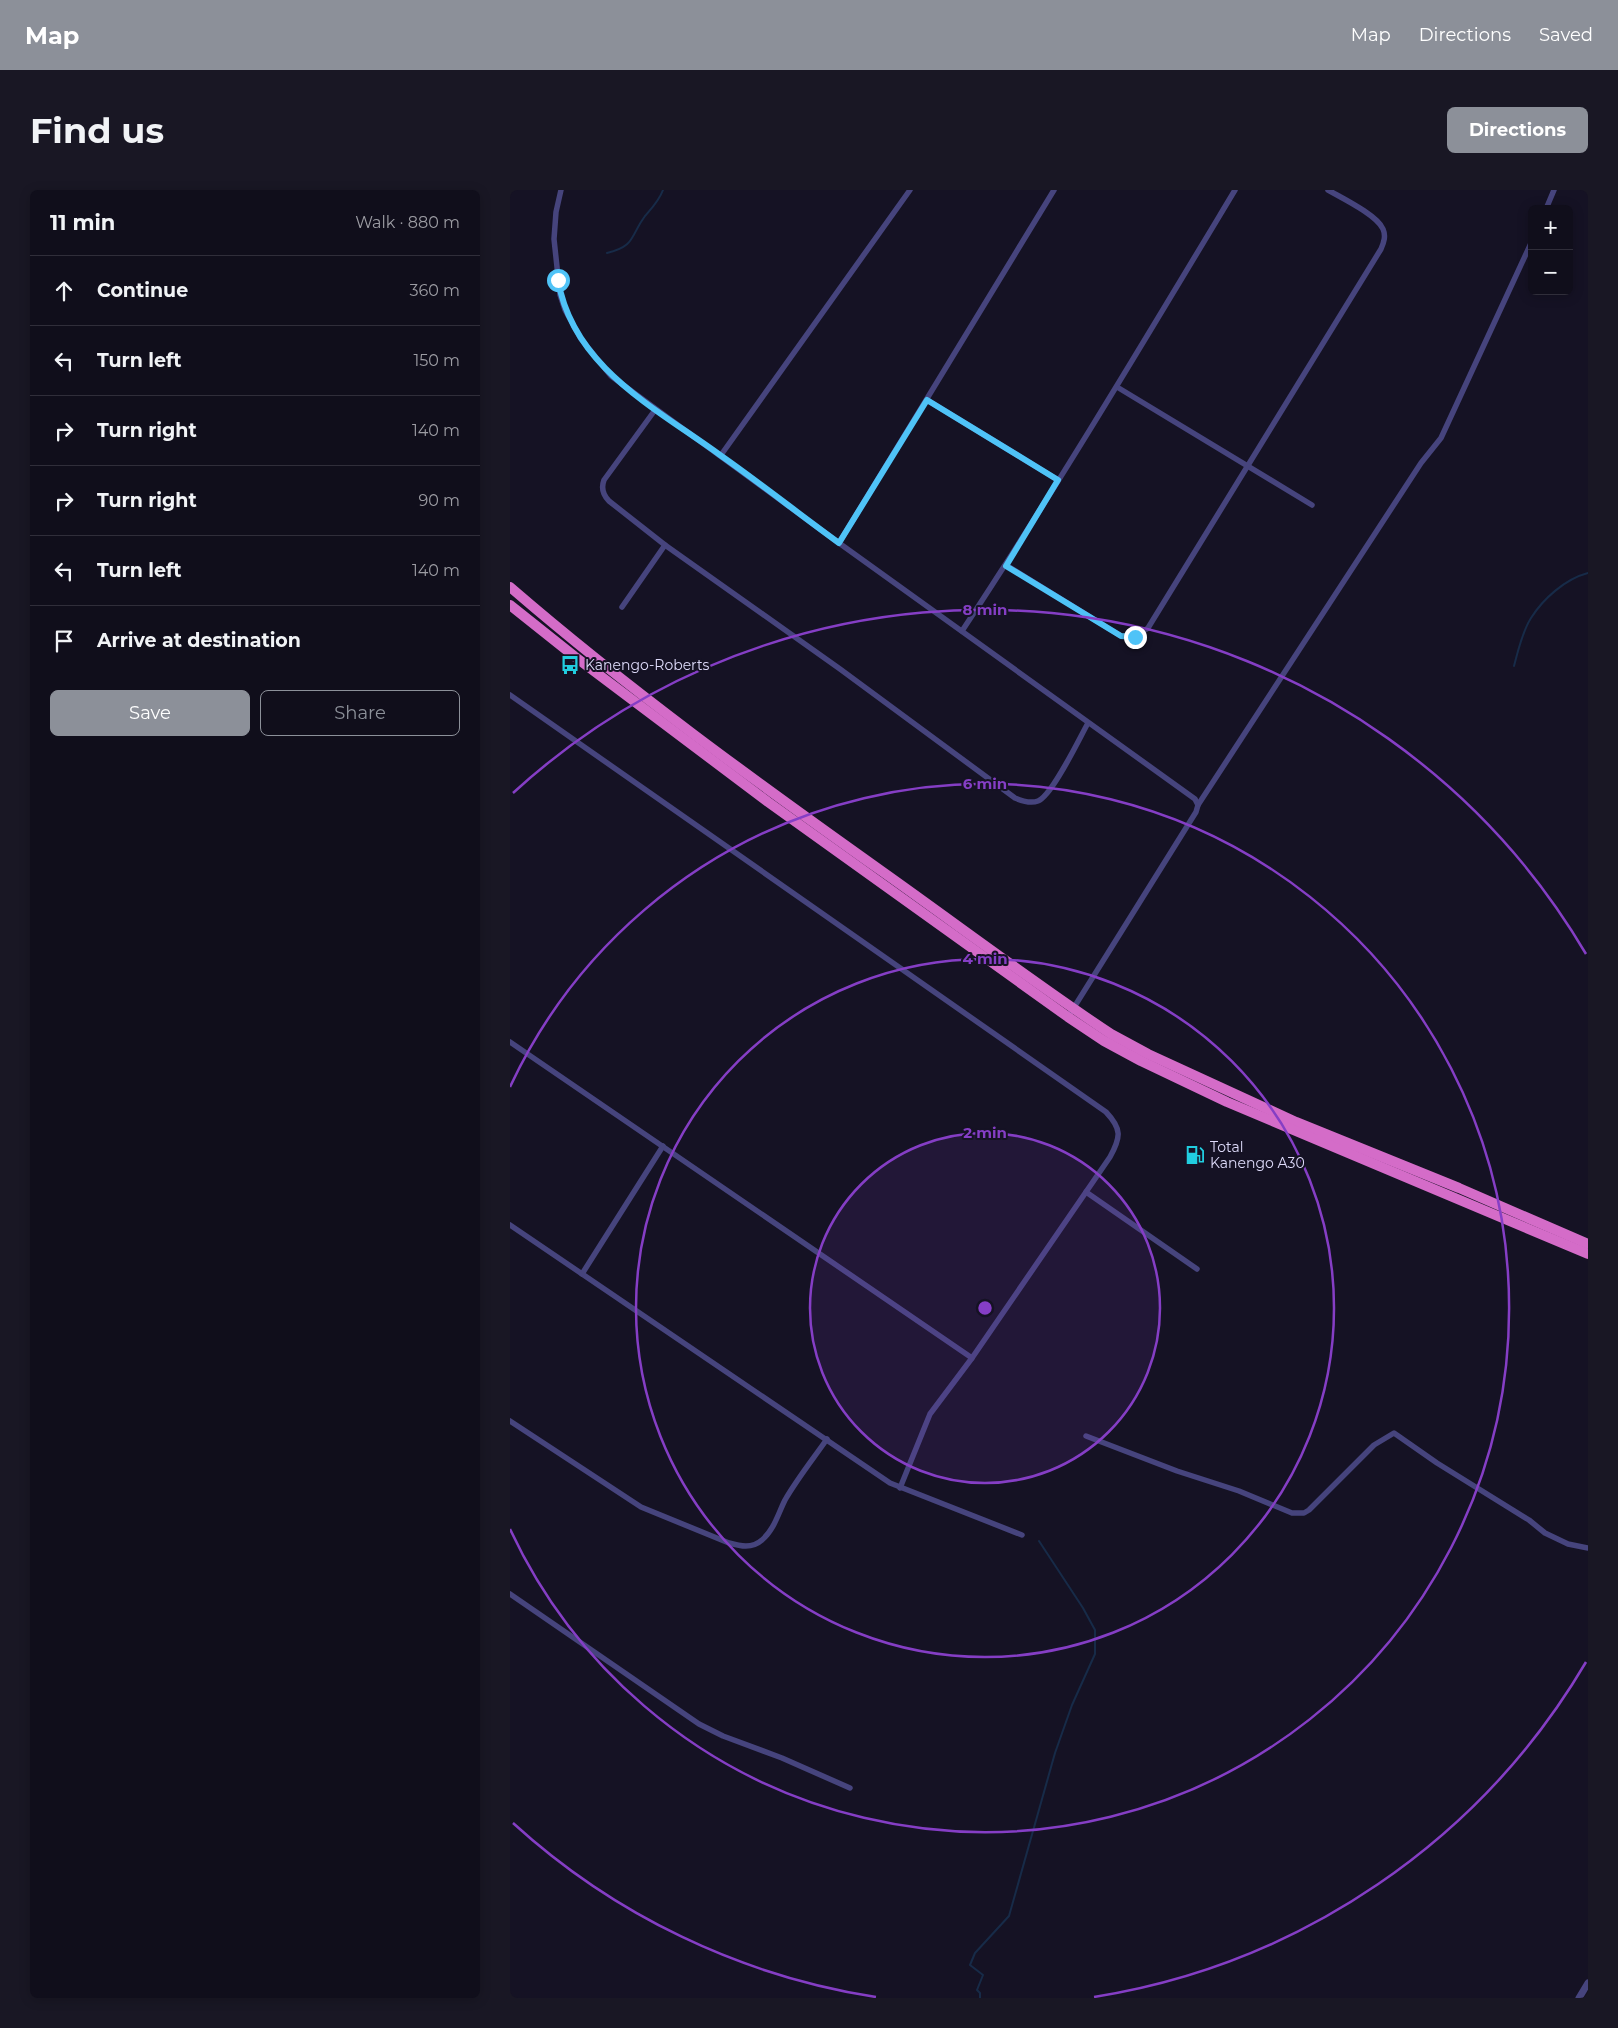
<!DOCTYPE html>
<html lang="en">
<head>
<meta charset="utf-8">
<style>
	:root { --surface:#100e1b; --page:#191724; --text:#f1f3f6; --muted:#9c9ca3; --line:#302e3a; --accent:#8c9099 }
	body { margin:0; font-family:Montserrat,sans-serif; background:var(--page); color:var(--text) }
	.controls { position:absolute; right:15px; top:15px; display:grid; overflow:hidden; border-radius:8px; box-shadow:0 2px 12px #0003 }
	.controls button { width:45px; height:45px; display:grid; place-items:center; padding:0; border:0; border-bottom:1px solid var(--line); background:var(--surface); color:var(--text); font:25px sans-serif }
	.stop { position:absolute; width:15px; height:15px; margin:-11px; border:4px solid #4fc3f7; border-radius:50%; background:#fff }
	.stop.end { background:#4fc3f7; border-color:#fff; box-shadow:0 1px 5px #0008 }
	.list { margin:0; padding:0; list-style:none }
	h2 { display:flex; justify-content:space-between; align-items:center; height:65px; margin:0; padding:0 20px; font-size:21px }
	h2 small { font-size:16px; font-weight:400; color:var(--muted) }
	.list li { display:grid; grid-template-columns:32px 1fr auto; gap:15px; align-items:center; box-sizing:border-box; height:70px; padding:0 20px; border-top:1px solid var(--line) }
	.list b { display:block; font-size:19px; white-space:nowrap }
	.list em { font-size:16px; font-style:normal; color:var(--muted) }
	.actions { display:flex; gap:10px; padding:15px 20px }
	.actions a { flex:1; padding:11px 0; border:1px solid var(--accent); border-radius:8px; text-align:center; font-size:18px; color:var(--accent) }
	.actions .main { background:var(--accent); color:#fff }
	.icon { flex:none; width:28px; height:28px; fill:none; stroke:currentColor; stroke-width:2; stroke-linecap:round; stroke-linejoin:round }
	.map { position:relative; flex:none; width:1078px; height:1808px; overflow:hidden; border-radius:8px }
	header { display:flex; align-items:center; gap:30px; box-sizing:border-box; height:70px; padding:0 25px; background:var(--accent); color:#fff }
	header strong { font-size:24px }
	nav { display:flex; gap:28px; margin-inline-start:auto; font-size:18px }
	.intro { display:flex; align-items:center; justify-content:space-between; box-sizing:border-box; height:120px; padding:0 30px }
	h1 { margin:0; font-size:35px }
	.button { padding:12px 22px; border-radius:8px; background:var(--accent); color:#fff; font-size:18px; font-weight:700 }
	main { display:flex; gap:30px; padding:0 30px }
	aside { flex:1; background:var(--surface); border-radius:8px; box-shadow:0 2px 12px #0003 }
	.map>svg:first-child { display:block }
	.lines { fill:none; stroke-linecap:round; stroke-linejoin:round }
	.stream { stroke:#172b48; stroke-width:2 }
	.minor { stroke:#46447d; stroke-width:5.5 }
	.tertiary { stroke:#46447d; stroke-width:7 }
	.trunk { stroke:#d46cc8; stroke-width:10 }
	.route { stroke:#4fc3f7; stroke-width:6 }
	.ring { fill:none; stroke:#853ec5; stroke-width:2.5 }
	.labels { text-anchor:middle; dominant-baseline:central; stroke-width:4; stroke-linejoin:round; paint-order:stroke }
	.poi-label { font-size:14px; fill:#dedbfa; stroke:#151224; text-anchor:start }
	.centre { fill:#853ec5; stroke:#151224; stroke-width:2.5 }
	.ring-label { font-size:15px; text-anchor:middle; font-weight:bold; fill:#853ec5; stroke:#151224; stroke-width:4; stroke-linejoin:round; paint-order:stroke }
</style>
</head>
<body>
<header>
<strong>Map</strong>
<nav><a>Map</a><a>Directions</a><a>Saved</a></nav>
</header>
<div class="intro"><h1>Find us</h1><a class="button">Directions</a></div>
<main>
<aside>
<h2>11 min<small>Walk · 880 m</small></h2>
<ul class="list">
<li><svg class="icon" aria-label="ahead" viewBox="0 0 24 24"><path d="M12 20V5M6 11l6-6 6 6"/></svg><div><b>Continue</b></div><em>360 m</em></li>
<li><svg class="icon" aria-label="left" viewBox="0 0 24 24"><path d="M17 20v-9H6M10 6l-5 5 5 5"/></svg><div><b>Turn left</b></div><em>150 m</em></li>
<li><svg class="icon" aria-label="right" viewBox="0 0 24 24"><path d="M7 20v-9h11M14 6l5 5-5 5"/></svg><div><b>Turn right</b></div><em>140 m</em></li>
<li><svg class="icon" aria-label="right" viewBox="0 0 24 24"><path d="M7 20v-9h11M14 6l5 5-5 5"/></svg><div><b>Turn right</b></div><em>90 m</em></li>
<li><svg class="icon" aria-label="left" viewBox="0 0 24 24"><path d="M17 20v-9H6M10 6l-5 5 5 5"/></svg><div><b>Turn left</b></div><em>140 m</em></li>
<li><svg class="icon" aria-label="arrive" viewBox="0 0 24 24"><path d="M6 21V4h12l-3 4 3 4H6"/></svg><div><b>Arrive at destination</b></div></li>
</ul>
<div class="actions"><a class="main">Save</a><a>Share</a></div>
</aside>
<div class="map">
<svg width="1078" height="1808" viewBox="0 0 1078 1808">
	<rect width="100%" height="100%" fill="#151224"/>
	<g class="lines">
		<g class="stream">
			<path d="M97,63C126,56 120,46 135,26C142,18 149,11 153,0"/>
			<path d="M1004,476C1008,461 1012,442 1021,428C1033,409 1055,389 1078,383"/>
			<path d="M470,1808V1803L467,1800L473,1785L460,1775L465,1763L499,1726L545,1563L562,1515L585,1464V1440L573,1418L529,1351"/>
		</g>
		<g class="minor">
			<path d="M51,0L46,22L44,49L50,105L55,120L71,149L101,186L329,353L685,609L688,615L686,622L558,827"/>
			<path d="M1036,19L1044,0"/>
			<path d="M607,197L802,315"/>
			<path d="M417,210L548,290"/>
			<path d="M145,220L94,290C91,298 93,305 99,311L155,355L330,479L505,608C512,611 520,614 528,611C542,606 569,549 578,533"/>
			<path d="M211,265L400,0"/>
			<path d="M329,353L544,0"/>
			<path d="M496,375L611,446L625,447L638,438L871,59C874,52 876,46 873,39C867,25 832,8 818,0"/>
			<path d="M112,417L155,355"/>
			<path d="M452,441C547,297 636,148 725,0"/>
			<path d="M0,505L596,922C612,939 611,947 600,967L462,1168L420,1224L390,1298"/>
			<path d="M688,615L911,273L931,248L1022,51"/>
			<path d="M0,852L462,1168"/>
			<path d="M576,1002L687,1079"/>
			<path d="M0,1035L380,1293L512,1345"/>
			<path d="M72,1084L153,956"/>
			<path d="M0,1231L131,1317L219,1353C230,1356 242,1359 252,1350C264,1340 268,1324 275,1310C287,1289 303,1269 317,1249"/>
			<path d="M576,1246L667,1281L729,1301L782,1323H794L799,1320L864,1255L884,1243L927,1273L1019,1330L1035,1343L1058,1354L1078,1358"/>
			<path d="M0,1404L189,1534L213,1546L272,1568L340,1598"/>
		</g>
		<path class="tertiary" d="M1069,1808L1078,1793"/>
		<g class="trunk">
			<path d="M0,397C118,499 245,591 373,682C449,736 523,792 601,844L638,864L786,932L949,998L1078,1054"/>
			<path d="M0,415L64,466L258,612L558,827L594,851L631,871L717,912L1078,1064"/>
		</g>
	</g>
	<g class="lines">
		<path class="route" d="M48,90C63,177 144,217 210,265C250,293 289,324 329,353L417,210L548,290L496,376L611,446L625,447"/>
	</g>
	<circle cx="475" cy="1118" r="175" fill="#853ec5" fill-opacity=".12"/>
	<g class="ring">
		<circle cx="475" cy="1118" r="175"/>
		<circle cx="475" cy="1118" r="349"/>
		<path d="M0 897A524 524 0 1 1 0 1339"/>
		<path d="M1076 1472A698 698 0 0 1 584 1807M366 1807A698 698 0 0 1 3 1633M3 603A698 698 0 0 1 1076 764"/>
	</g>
	<defs>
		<g id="bus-bare" transform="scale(1.5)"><path d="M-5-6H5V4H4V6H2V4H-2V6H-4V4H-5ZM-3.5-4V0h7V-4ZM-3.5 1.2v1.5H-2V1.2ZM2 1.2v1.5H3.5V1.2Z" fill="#21cee0" stroke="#151224" stroke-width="2.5" paint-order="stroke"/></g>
		<g id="fuel-bare" transform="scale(1.5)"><path d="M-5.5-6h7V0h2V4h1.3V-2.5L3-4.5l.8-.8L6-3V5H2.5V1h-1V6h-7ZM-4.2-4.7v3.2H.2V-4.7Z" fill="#21cee0" stroke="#151224" stroke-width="2.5" paint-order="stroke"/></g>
	</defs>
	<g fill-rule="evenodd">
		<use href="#bus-bare" x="60" y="475"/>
		<use href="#fuel-bare" x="685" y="965"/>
	</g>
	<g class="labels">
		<g class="poi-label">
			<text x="75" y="475">Kanengo-Roberts</text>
			<text x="700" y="957">Total<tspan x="700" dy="16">Kanengo A30</tspan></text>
		</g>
	</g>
	<circle cx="475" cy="1118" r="8" class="centre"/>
	<g class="ring-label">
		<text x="475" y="425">8 min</text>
		<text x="475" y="599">6 min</text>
		<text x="475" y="774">4 min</text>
		<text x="475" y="948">2 min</text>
	</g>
</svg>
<div class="controls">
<button>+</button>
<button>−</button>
</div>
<div class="stop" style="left:48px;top:90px"></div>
<div class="stop end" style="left:625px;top:447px"></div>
</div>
</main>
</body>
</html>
